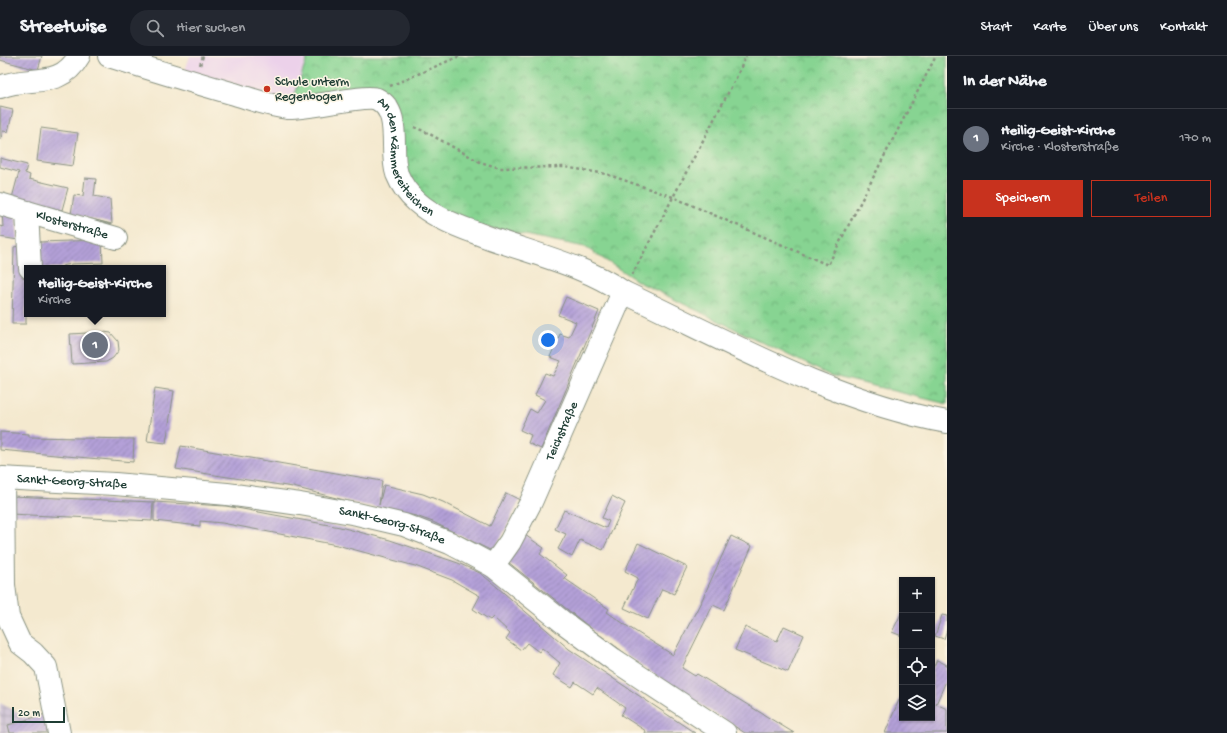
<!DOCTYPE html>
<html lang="de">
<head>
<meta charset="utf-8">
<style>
	:root { --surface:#171b24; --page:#242831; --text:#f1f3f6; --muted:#9ea1a6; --line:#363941; --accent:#c8321e }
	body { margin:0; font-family:"Gochi Hand",sans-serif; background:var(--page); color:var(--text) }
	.controls { position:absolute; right:12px; bottom:12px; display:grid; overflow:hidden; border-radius:0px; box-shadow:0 1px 3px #0004 }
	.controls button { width:36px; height:36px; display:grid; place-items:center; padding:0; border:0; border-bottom:1px solid var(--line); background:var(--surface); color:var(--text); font:20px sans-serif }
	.scale { position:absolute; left:12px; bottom:10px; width:53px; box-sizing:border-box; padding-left:4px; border:2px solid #1f3d34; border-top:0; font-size:11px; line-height:14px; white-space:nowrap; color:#1f3d34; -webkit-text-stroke:3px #fcf5e5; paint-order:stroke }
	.you { position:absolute; left:548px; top:284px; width:14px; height:14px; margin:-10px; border:3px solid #fff; border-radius:50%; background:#1a73e8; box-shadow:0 0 0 6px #1a73e833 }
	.badge { display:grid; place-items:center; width:26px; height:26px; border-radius:50%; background:var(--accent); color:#fff; font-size:13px; font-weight:700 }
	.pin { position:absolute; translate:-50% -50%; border:2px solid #fff; box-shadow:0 1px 4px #0006 }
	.popup { position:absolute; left:24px; top:209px; width:142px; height:52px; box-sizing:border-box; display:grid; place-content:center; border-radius:0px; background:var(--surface); filter:drop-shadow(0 1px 3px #0005); font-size:13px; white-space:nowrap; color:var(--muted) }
	.popup b { font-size:15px; color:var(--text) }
	.popup::after { content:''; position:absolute; left:50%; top:100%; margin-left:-8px; border:8px solid transparent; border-top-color:var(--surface) }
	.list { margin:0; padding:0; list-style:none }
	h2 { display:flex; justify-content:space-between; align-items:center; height:52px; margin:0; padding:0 16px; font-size:17px }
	h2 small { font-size:13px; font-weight:400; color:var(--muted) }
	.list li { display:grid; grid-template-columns:26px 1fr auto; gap:12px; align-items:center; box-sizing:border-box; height:60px; padding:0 16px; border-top:1px solid var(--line) }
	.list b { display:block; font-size:15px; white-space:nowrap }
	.list p { margin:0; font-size:13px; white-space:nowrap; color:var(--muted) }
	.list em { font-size:13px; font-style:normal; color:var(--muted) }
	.actions { display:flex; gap:8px; padding:12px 16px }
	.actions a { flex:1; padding:9px 0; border:1px solid var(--accent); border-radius:0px; text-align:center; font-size:14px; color:var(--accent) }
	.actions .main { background:var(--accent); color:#fff }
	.icon { flex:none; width:22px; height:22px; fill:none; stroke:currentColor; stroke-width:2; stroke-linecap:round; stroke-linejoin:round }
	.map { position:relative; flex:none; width:947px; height:677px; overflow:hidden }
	header { display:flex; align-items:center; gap:24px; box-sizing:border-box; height:56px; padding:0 20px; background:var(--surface); border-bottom:1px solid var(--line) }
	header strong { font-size:19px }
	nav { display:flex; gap:22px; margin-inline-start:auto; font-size:14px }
	.search { width:280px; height:36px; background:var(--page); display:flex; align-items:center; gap:10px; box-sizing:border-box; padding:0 14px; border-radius:22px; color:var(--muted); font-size:15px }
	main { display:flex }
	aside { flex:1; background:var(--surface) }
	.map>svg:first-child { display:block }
	.built { fill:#ecd1ea }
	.industrial { fill:url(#industrial-grid) }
	.park { fill:url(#park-crowns); stroke:#538863 }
	.building { fill:url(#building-hatch) }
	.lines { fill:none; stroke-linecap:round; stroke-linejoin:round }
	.minor-casing { stroke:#8a9382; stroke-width:24 }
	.path { stroke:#8a9382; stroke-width:2.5; stroke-dasharray:3 3; stroke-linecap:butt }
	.minor { stroke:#fff; stroke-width:22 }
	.poi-dot { fill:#c8321e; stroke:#fcf5e5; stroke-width:1.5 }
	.labels { text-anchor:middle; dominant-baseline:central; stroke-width:3; stroke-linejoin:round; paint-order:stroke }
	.poi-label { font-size:13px; fill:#1f3d34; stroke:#fcf5e5; text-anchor:start }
	.street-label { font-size:13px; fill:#1f3d34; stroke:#fcf5e5 }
</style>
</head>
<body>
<header>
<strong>Streetwise</strong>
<div class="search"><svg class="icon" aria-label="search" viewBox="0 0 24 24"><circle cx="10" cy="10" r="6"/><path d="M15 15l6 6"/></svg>Hier suchen</div>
<nav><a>Start</a><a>Karte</a><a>Über uns</a><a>Kontakt</a></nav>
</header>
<main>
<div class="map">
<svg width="947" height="677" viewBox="0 0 947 677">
	<defs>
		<pattern id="industrial-grid" width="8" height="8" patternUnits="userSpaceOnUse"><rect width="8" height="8" fill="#cbbfd5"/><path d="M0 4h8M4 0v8" fill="none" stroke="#a49cae"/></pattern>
		<pattern id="park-crowns" width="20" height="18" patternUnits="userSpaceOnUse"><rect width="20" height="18" fill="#87d492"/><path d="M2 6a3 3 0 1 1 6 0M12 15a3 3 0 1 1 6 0" fill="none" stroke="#6ead78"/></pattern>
		<pattern id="building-hatch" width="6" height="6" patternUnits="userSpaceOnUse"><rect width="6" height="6" fill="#b4a0d8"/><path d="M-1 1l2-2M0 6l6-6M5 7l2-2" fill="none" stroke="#9284b0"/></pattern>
	</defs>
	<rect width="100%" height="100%" fill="#fcf5e5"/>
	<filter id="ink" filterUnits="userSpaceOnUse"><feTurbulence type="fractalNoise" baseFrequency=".025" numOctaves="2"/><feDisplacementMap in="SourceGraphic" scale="8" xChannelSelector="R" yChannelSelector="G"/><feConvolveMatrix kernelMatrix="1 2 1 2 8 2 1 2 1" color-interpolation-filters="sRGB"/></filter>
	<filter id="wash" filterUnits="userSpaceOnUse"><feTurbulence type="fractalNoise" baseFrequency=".012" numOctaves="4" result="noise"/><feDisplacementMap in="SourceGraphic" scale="16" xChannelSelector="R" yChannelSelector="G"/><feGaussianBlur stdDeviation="0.9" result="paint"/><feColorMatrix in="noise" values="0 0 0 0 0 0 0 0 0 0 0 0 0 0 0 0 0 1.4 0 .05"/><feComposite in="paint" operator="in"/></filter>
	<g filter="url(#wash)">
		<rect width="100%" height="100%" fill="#f4e9cf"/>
		<path class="built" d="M190,0H308L292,47L184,18Z"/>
		<path class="industrial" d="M0,647L31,663L43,677H0Z"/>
		<path class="park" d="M308,0H947V348L829,319L639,226L585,191L465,167L429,149L408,125L387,38L292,47Z"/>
		<g id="blocks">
			<g class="building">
				<path d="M0,0H42L38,14L0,4Z"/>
				<path d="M0,51L13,54L8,76L3,75L1,84Z"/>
				<path d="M41,72L78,77L73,110L37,105Z"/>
				<path d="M0,102L27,109L25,117L30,119L29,123L68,132L62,154L12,142L19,116L0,111Z"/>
				<path d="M85,122L96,123L94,140L110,143L112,168L71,158L74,139L83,140Z"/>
				<path d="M2,155L16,158L18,184L0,181V170L3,171Z"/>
				<path d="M102,184L103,207L72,208L62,210V212H39V186Z"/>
				<path d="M23,189L26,227V268H12L14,191Z"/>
				<path d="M566,241L599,255L541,393L528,387L531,379L520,374L530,353L537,357L545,344L535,339L545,317L553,320L561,305L550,301L560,278L569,281L576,266L558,259Z"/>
				<path d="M104,276L111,277L118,285L119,294L113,302L106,306L72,308L70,278Z"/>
				<path d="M155,332L174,335L166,387L147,385Z"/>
				<path d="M0,376L29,378V381L134,383L133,406L0,394Z"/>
				<path d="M181,390L382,425L379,449L384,429L423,438L443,446L490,470L506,437L520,444L494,496L433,466L416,460L360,448L293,431L176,413Z"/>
				<path d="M11,440L153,446L152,465L10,458Z"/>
				<path d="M612,440L625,447L603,494L580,484L572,501L558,493L566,478L555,473L564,454L606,472L609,465L602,462Z"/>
				<path d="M154,446L226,450L340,471L390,484L458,507L480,517L490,525L569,593L695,677H645L646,675L621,659L625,652L597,632L593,638L575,626L572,631L553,619L560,607L542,592L539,596L527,587L521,594L506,583L510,577L493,561L490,564L473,553L480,540L452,524L415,510L337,489L222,467L200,465V470L154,465Z"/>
				<path d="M522,477L544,492L540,498L567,519L564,522L609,553L607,556L627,570L673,599L702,544L731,480L752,490L724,554L713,549L682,612L695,620L697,618L794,677H745L659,622L593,574L503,502Z"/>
				<path d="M638,487L687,511L674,538L662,533L648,563L624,552L638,522L625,515Z"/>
				<path d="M902,556V580L892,576Z"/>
				<path d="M942,559L947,560V573L944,583L935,580Z"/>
				<path d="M784,570L804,579L788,616L735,594L745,571L777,585Z"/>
				<path d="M937,604L947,609V623L936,648L947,653V677H885L902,637V662H932V614Z"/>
				<path d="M46,658L51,677H10L8,669Z"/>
			</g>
		</g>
	</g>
	<g filter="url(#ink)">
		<use href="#blocks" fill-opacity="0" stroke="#8a9382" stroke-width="1"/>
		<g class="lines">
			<g class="minor-casing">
				<g id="minor">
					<path id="s1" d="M109,0C150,13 190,25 231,37C249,42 269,50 288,52C307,53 366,38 377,43C403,56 389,96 397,118C401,128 409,139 417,146C433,160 454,169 474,176C521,195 584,208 623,236C727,285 833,345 947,366"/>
					<path d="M0,31C30,19 60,34 79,0"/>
					<path id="s2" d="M0,148L116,182"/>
					<path d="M27,156L30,212"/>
					<path id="s3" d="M0,422L115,428L227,438L300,448L357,458L404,469L450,487L493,510L564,567L613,603L725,677"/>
					<path d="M3,422L4,529L8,561L20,587L33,597L46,611L59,677"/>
					<path id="s4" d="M493,510L510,486L531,446L623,236"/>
				</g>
			</g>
			<g class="path">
				<path d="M200,9L203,0"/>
				<path d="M390,30L460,0"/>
				<path d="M414,71L426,76L480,106L500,112L564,111L606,118L673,141L828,209L936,0"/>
				<path d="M632,219L737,20L746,0"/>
			</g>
			<use href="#minor" class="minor"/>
		</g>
	</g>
	<circle class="poi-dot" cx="267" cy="33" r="4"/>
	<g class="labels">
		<g class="poi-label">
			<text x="275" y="26">Schule unterm<tspan x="275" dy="15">Regenbogen</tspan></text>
		</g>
		<g class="street-label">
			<text stroke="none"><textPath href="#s1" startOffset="345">An den Kämmereiteichen</textPath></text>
			<text stroke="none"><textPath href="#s2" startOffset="75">Klosterstraße</textPath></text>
			<text stroke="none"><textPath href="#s4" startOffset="152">Teichstraße</textPath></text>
			<text stroke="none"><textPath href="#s3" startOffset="72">Sankt-Georg-Straße</textPath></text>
			<text stroke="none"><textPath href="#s3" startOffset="396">Sankt-Georg-Straße</textPath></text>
		</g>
	</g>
</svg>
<div class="controls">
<button>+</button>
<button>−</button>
<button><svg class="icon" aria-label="locate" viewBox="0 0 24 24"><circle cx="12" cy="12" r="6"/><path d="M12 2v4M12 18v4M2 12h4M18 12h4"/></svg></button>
<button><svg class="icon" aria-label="layers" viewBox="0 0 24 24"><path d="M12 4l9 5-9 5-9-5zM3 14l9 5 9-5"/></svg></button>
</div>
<div class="scale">20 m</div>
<div class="you"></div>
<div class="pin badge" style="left:95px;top:289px;background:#6b7280">1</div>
<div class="popup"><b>Heilig-Geist-Kirche</b>Kirche</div>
</div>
<aside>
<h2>In der Nähe<small></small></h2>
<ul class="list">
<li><span class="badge" style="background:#6b7280">1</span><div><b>Heilig-Geist-Kirche</b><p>Kirche · Klosterstraße</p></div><em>170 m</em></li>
</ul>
<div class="actions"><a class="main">Speichern</a><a>Teilen</a></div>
</aside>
</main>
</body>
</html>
